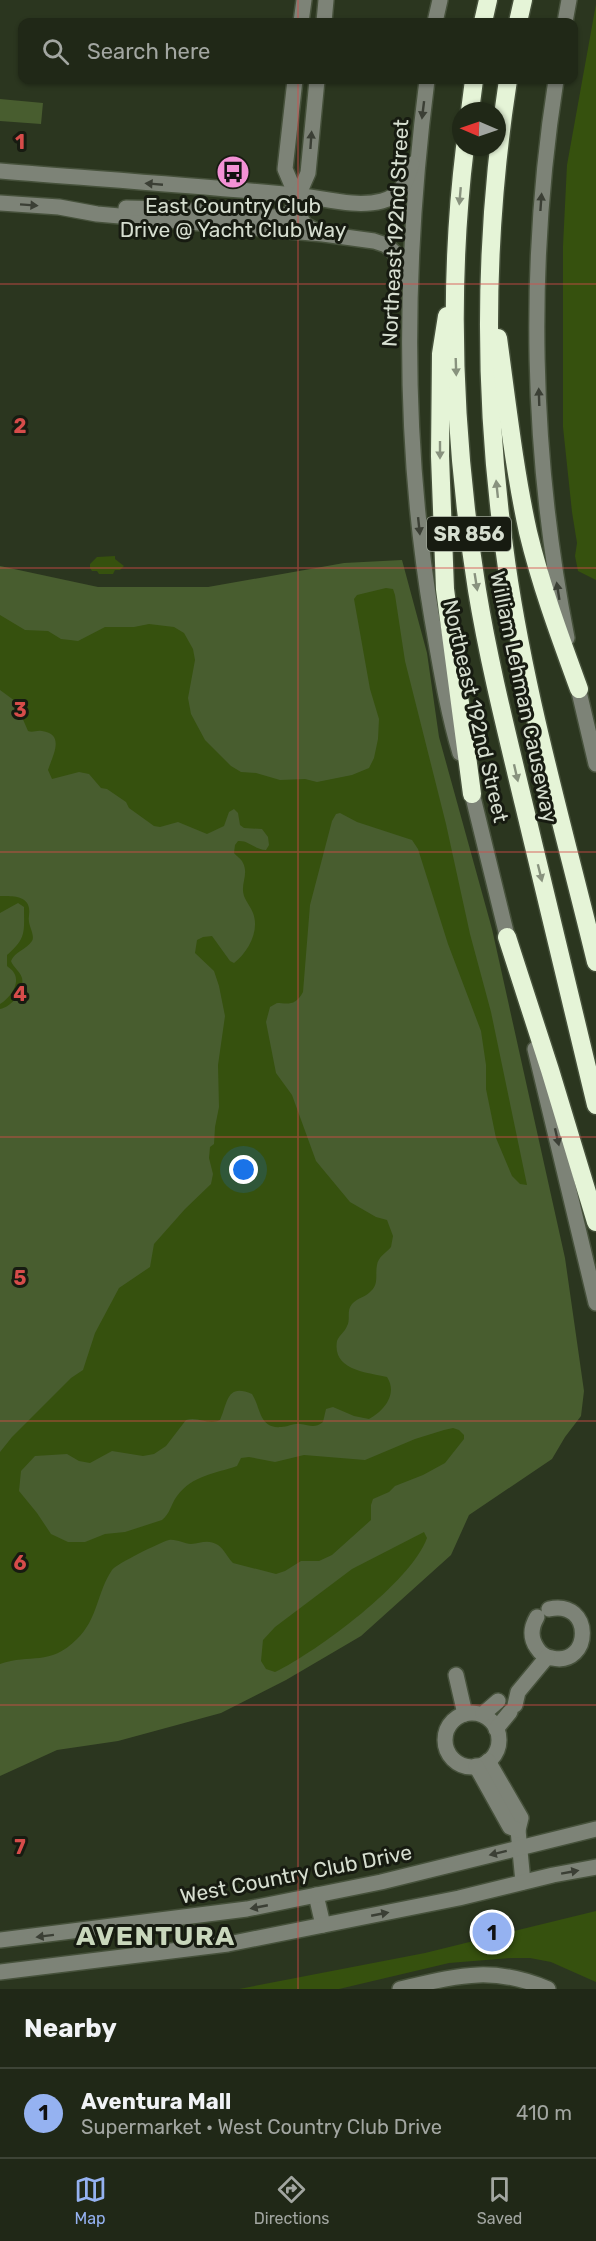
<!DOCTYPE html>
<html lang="en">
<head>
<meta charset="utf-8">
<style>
	:root { --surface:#202817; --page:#283020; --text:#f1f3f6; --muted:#a2a6a1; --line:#3d4436; --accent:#95b2f1 }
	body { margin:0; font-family:Rubik,sans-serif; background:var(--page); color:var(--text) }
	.compass { position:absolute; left:452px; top:102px; width:54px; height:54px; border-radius:50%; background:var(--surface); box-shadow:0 2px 4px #0004; rotate:272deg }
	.you { position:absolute; left:244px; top:1170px; width:21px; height:21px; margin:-15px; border:4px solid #fff; border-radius:50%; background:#1a73e8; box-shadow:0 0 0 9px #1a73e833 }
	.badge { display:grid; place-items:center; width:39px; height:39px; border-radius:50%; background:var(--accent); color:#111; font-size:20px; font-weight:700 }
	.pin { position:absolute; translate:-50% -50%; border:3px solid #fff; box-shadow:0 2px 6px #0006 }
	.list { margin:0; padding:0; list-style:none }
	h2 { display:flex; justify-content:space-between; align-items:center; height:78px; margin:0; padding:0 24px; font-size:26px }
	h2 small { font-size:20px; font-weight:400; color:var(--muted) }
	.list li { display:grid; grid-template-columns:39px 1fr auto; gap:18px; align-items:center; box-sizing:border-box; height:90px; padding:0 24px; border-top:2px solid var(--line) }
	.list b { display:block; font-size:22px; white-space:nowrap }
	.list p { margin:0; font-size:20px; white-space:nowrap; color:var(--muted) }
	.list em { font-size:20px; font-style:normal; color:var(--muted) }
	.icon { flex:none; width:33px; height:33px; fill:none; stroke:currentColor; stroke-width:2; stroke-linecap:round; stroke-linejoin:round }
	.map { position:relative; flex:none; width:596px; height:1989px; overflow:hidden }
	.search { position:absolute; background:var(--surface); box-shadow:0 2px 4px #0004; left:18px; right:18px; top:18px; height:66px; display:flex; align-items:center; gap:15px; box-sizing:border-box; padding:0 21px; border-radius:12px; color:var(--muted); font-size:22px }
	.sheet { height:168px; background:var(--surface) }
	nav { display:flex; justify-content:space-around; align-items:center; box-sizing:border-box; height:84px; border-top:2px solid var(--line); background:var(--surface); font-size:16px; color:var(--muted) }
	nav a { display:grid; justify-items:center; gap:3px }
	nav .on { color:var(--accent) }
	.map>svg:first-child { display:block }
	.green { fill:#485d2f }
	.water { fill:#36510e }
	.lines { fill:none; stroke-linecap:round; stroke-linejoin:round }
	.minor-casing { stroke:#46513b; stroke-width:18 }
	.highway-casing { stroke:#46513b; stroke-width:21 }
	.minor { stroke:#7d8377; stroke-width:15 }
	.highway { stroke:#e5f4d7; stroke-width:18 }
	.oneway { fill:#3b3f35 }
	.oneway2 { fill:#88927e }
	.grid { fill:none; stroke:#d64c4a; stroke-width:1.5; stroke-opacity:0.55 }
	.labels { text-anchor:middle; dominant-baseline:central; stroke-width:6; stroke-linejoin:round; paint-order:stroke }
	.shield { fill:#171b11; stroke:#9da497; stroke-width:1.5 }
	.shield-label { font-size:20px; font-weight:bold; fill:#d6ded0 }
	.poi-label { font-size:21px; fill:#d6ded0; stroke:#171b11 }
	.street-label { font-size:21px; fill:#d6ded0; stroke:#171b11 }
	.district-label { font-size:27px; font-weight:bold; letter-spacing:1.5px; fill:#c9d7bc; stroke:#171b11 }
	.grid-label { font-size:20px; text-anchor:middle; font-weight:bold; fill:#d64c4a; stroke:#171b11; stroke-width:6; stroke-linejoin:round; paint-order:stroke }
</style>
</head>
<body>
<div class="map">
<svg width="596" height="1989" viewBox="0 0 596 1989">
	<rect width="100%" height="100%" fill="#2b361f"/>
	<g class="green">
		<path d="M0,99L43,103L41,124L0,121Z"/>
		<path d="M402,560L427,653L439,737L492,929L565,1258L584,1391L581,1416L565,1437L552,1459L469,1515L451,1555L361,1636L286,1680L221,1713L118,1741L57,1750L0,1776V566L98,587H208L344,563Z"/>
	</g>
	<g class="water">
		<path d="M596,4V580L578,571L575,556L577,543L572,512L563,427V246L567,165Z"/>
		<path d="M115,556V559L124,566L120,570H115L113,574H99L97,571H92L90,568V564L97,557Z"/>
		<path d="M386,588L393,589L395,595L405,661L446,824L470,934L491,1012L527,1185L520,1184L512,1176L496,1138L486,1089V1065L481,1031L448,944L418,849L412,840L357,822L340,813L336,814L332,821L310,905L303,992C296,1005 290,1004 277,1003L270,1007L266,1022L276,1073L292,1095L316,1161L350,1202L376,1217L387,1220L393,1236L391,1247C386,1253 378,1257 377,1265C375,1274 379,1284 371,1291C366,1297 357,1298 352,1304C346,1311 351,1319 347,1326C345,1332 339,1335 337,1341C332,1371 368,1372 387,1377C398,1394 384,1411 369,1419L354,1416L333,1407L326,1409L323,1422C314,1429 310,1425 300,1424C294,1423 288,1427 281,1427C259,1429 261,1408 252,1394C226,1383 228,1403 220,1420C208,1426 199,1416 186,1420L166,1446L154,1454L143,1456L112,1451L90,1463L79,1461L67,1454L35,1456L21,1471L19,1491L37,1513L51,1534L68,1542H85L105,1534L125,1532L162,1520C170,1514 171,1504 177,1496C193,1475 214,1474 237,1466L241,1458L249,1457L275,1462L304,1455L365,1460L415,1439L444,1430L453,1428L459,1430L464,1435V1439L445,1463L423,1475L395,1486L389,1492L373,1499L371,1505V1520L332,1555L319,1561H301L285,1571L276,1574L233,1563C228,1558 224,1549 218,1545C208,1539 201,1543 191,1544C184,1544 177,1539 169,1540C161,1542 116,1564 112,1570C97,1592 98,1619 77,1639C49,1667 31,1653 0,1664V1452L12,1437L71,1378L83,1370L95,1333L119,1288L150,1267L154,1244L185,1209L211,1184L213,1174L209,1158L210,1147L214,1144L215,1127L219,1107L218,1065L225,1016L219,986L214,971L195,953L197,940L203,937L212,936L230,961L234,963C248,952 260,931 253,913C251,907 246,902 244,896C240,884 249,875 243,863C241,858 237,857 234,853L235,845L238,841C249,840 255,850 266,850L269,845L268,837L262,829L244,828L240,825L238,813L234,809L229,812L224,826L207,834L178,822L160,827L154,826L129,808L126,802L107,789L101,788L89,774L79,772L52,779L48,770C52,757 66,734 42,731C36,730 33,733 28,731L15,701L0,690V615L25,630L48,631L61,639L70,640L78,641L105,627H134L149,624L174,627L184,633L193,649L195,660L188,698L191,714L205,740L231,766L241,772L256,773L280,780L305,779L317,782L352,775L369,768L374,758L378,739L379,719L370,689L354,599L357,595Z"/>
		<path d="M0,896C10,896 27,895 29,908C30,913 28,918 29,922C30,928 35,937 32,941C26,950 15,951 11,961C13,967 20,971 22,978C25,990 12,1007 0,1009V1004C9,999 21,984 14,973C13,970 9,968 7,966V955C27,938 24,931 24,907L18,903L0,913Z"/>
		<path d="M424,1532L427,1538C411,1582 318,1651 275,1672L266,1669L261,1661L263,1640L275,1627L352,1569Z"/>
		<path d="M596,1911V1982L551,1962L530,1958H510L449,1963L339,1989H239L425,1953Z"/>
	</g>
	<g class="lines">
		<g class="minor-casing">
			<g id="minor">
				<path d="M301,22L304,0"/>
				<path d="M324,22L326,0"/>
				<path d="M435,22L440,0"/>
				<path d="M565,22L569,0"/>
				<path d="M295,80L285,169L296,195L301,219L305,225L320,233"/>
				<path d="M427,80C404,259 402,441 432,619C440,664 447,710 460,753"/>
				<path d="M556,80C527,264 531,455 567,638"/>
				<path d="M0,171C99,179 198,186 296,195C324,198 355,208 382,201C401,196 407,181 412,164"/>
				<path d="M0,203L59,207L97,214L323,234L374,241L386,245L397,255L407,280"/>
				<path d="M126,208L173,209L259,218L284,216L291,212L308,173L317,80"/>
				<path d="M576,679L596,764"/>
				<path d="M470,785L510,948"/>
				<path d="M535,1049L596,1303"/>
				<path d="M537,1617C531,1627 530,1638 537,1648C540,1653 545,1657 552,1658C592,1667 594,1599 549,1609"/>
				<path d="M456,1675L465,1714"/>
				<path d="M515,1705L518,1692L547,1657"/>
				<circle cx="472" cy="1740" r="27"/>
				<path d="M483,1714L498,1701"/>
				<path d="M496,1729L510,1712"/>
				<path d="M488,1761L521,1818L518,1830L523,1882"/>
				<path d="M476,1766L510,1827L518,1830"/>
				<path d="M316,1895L323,1925"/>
				<path d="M0,1940L247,1909L381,1882L596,1829"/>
				<path d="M0,1972L228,1944L459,1898L553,1875L596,1867"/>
				<path d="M400,1989C456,1976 492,1965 548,1989"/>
			</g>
		</g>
		<g class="highway-casing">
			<g id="highway">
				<path d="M483,22L488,0"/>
				<path d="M518,22L523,0"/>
				<path d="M508,80C484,234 483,391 504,546C522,686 563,825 596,962"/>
				<path d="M470,111L474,80"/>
				<path d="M465,147C447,294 454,445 477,590C489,663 507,734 524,805C548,905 572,1005 596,1105"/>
				<path d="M447,316L441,354L440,456L445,589L472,794"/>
				<path d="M498,338C507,403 514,468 528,532C541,586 560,637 579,689"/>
				<path d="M507,937L550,1070L596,1222"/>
			</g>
		</g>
		<use href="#minor" class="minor"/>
		<use href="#highway" class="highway"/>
	</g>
	<defs><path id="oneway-solid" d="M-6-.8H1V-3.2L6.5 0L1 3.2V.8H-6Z" transform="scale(1.5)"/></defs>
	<g class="oneway">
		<use href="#oneway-solid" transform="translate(423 110) rotate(97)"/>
		<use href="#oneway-solid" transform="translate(311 140) rotate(-86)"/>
		<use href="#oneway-solid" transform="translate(154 184) rotate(-175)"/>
		<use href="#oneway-solid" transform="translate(541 202) rotate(-86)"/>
		<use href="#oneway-solid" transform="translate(29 205) rotate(4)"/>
		<use href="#oneway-solid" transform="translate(539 397) rotate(-92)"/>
		<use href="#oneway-solid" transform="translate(419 526) rotate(84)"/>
		<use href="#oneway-solid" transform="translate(558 591) rotate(-99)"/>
		<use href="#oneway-solid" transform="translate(557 1137) rotate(77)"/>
		<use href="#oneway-solid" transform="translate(498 1853) rotate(166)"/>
		<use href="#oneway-solid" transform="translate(570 1872) rotate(-10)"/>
		<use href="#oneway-solid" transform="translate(259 1907) rotate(169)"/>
		<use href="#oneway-solid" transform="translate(380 1914) rotate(-11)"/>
		<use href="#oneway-solid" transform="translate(45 1936) rotate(173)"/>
	</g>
	<g class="oneway2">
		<use href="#oneway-solid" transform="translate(460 196) rotate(95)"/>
		<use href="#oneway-solid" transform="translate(456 367) rotate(88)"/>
		<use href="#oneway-solid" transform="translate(440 450) rotate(90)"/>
		<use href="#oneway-solid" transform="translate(497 489) rotate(-96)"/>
		<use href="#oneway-solid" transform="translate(476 582) rotate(81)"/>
		<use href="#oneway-solid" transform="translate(516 773) rotate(77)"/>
		<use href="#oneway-solid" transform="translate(540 873) rotate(76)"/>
	</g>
	<path class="grid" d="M298,0V22M298,80V1989M0,284H596M0,568H596M0,852H596M0,1137H596M0,1421H596M0,1705H596"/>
	<defs>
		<g id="bus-disc" transform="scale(1.725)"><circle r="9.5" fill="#f391d5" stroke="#171b11"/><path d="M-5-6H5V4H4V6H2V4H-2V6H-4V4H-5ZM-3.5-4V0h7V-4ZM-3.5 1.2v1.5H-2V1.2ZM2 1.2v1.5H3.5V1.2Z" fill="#111"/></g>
	</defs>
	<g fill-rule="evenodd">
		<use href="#bus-disc" x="233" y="172"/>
	</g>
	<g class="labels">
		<rect class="shield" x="427" y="517" width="84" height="34" rx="4.5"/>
		<g class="shield-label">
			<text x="469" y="534">SR 856</text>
		</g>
		<g class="poi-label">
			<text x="233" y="205">East Country Club<tspan x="233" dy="24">Drive @ Yacht Club Way</tspan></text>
		</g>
		<g class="street-label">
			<text transform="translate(395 233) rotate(-87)">Northeast 192nd Street</text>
			<text transform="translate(524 697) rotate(78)">William Lehman Causeway</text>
			<text transform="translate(476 711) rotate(77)">Northeast 192nd Street</text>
			<text transform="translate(296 1874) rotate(-11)">West Country Club Drive</text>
		</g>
		<g class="district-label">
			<text x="156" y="1936">AVENTURA</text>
		</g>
	</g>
	<g class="grid-label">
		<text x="20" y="149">1</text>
		<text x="20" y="433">2</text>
		<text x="20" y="717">3</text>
		<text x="20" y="1001">4</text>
		<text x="20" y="1285">5</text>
		<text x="20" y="1570">6</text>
		<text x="20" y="1854">7</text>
	</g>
</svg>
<svg class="compass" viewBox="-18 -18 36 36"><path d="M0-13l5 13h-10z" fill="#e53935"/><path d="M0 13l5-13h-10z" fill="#a2a6a1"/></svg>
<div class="you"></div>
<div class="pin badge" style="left:492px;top:1932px">1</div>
<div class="search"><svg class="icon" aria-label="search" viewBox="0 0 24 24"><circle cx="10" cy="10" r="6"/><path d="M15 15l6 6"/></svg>Search here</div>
</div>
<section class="sheet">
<h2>Nearby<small></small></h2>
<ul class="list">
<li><span class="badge">1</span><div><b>Aventura Mall</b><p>Supermarket · West Country Club Drive</p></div><em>410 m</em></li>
</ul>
</section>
<nav>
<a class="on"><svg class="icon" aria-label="map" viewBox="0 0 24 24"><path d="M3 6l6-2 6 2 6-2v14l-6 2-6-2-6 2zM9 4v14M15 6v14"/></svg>Map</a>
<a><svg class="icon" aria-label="directions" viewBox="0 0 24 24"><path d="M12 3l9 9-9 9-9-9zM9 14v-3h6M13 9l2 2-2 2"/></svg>Directions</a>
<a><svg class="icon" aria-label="saved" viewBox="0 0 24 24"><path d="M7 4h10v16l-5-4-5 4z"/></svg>Saved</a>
</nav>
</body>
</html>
